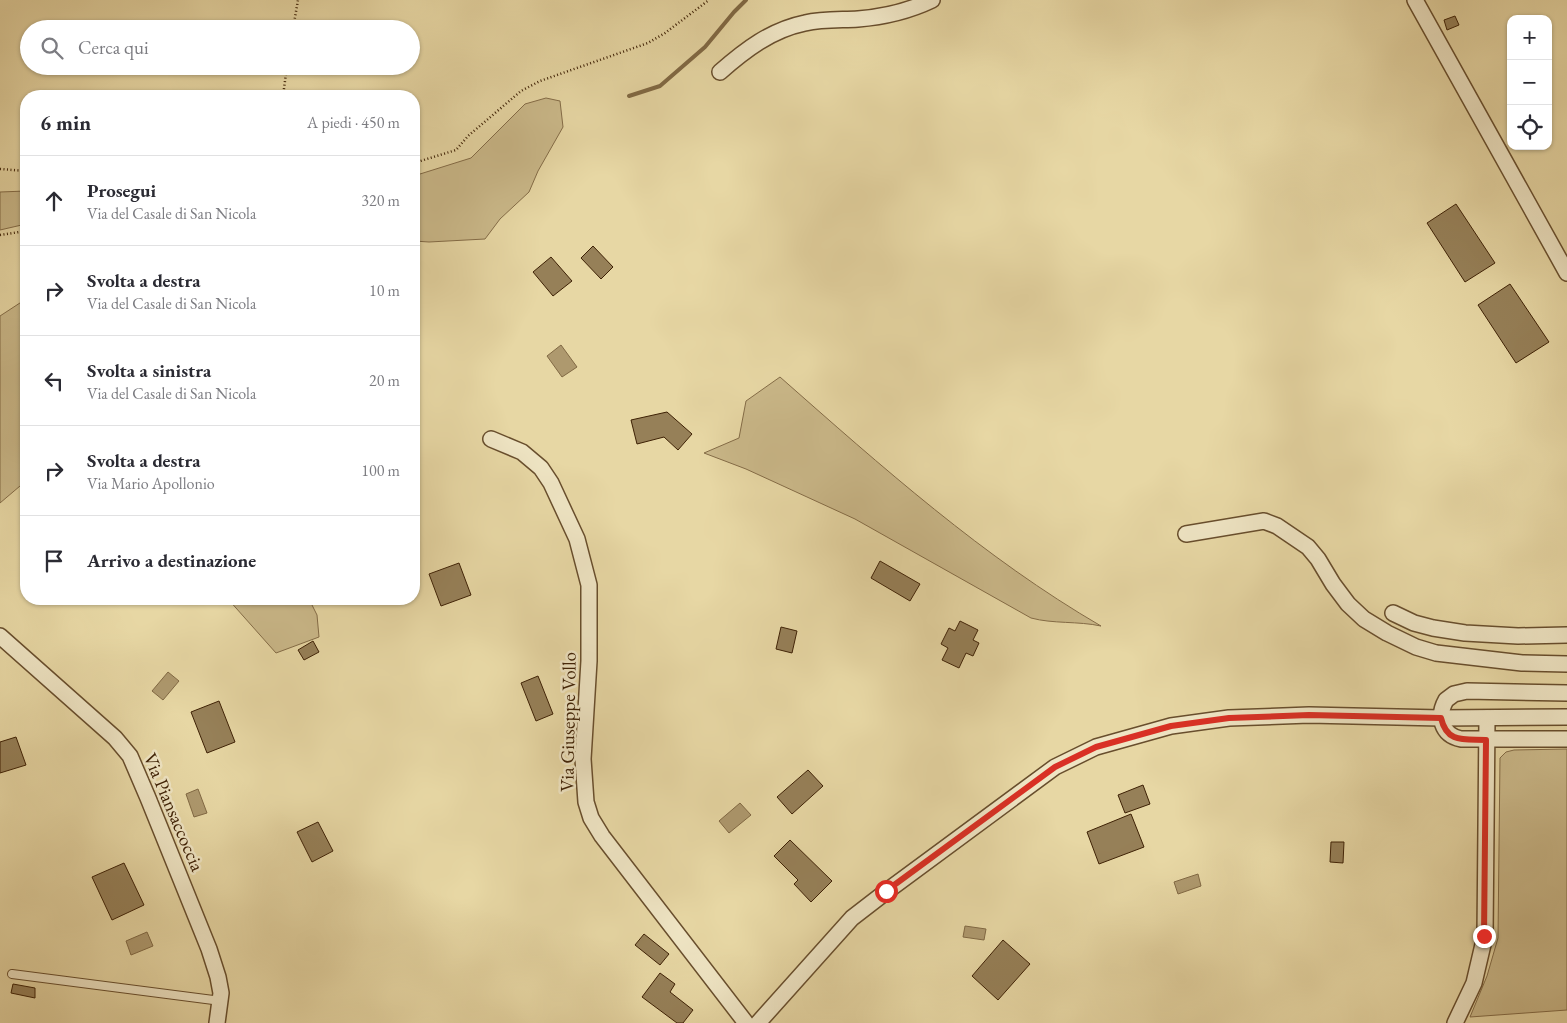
<!DOCTYPE html>
<html lang="it">
<head>
<meta charset="utf-8">
<style>
	:root { --surface:#fff; --page:#f7f7f7; --text:#2b2b33; --muted:#7c7c81; --line:#e1e1e2 }
	body { margin:0; font-family:"EB Garamond",serif; background:var(--page); color:var(--text) }
	.controls { position:absolute; right:15px; top:15px; display:grid; overflow:hidden; border-radius:10px; box-shadow:0 1px 4px #0004 }
	.controls button { width:45px; height:45px; display:grid; place-items:center; padding:0; border:0; border-bottom:1px solid var(--line); background:var(--surface); color:var(--text); font:25px sans-serif }
	.stop { position:absolute; width:15px; height:15px; margin:-11px; border:4px solid #d93025; border-radius:50%; background:#fff }
	.stop.end { background:#d93025; border-color:#fff; box-shadow:0 1px 5px #0008 }
	.list { margin:0; padding:0; list-style:none }
	h2 { display:flex; justify-content:space-between; align-items:center; height:65px; margin:0; padding:0 20px; font-size:21px }
	h2 small { font-size:16px; font-weight:400; color:var(--muted) }
	.list li { display:grid; grid-template-columns:32px 1fr auto; gap:15px; align-items:center; box-sizing:border-box; height:90px; padding:0 20px; border-top:1px solid var(--line) }
	.list b { display:block; font-size:19px; white-space:nowrap }
	.list p { margin:0; font-size:16px; white-space:nowrap; color:var(--muted) }
	.list em { font-size:16px; font-style:normal; color:var(--muted) }
	.icon { flex:none; width:28px; height:28px; fill:none; stroke:currentColor; stroke-width:2; stroke-linecap:round; stroke-linejoin:round }
	.map { position:relative; flex:none; width:1567px; height:1023px; overflow:hidden }
	.search { position:absolute; background:var(--surface); box-shadow:0 1px 4px #0004; left:20px; top:20px; width:400px; height:55px; display:flex; align-items:center; gap:12px; box-sizing:border-box; padding:0 18px; border-radius:28px; color:var(--muted); font-size:19px }
	.panel { position:absolute; background:var(--surface); box-shadow:0 1px 4px #0004; left:20px; top:90px; width:400px; height:515px; border-radius:20px }
	.map>svg:first-child { display:block }
	.green { fill:#cab889; stroke:#846c47 }
	.water { fill:#ae996e; stroke:#816944 }
	.lines { fill:none; stroke-linecap:round; stroke-linejoin:round }
	.stream { stroke:#816944; stroke-width:4 }
	.building { fill:#968058; stroke:#3e2105 }
	.lane-casing { stroke:#684e2d; stroke-width:10 }
	.street-casing { stroke:#684e2d; stroke-width:18 }
	.path { stroke:#3e2105; stroke-width:2.5; stroke-dasharray:1 2.5; stroke-linecap:butt }
	.lane { stroke:#efe5c4; stroke-width:8 }
	.street { stroke:#efe5c4; stroke-width:15 }
	.route { stroke:#d93025; stroke-width:6 }
	.labels { text-anchor:middle; dominant-baseline:central; stroke-width:5; stroke-linejoin:round; paint-order:stroke }
	.street-label { font-size:19px; fill:#3e2105; stroke:#efe5c4 }
</style>
</head>
<body>
<div class="map">
<svg width="1567" height="1023" viewBox="0 0 1567 1023">
	<rect width="100%" height="100%" fill="#e7d7a4"/>
	<filter id="stains"><feTurbulence type="fractalNoise" baseFrequency=".004" numOctaves="4"/><feColorMatrix values="0 0 0 0 .2 0 0 0 0 .09 0 0 0 0 .02 0 0 0 .5 -.17"/></filter>
	<radialGradient id="worn" r=".72"><stop offset=".6" stop-color="#630" stop-opacity="0"/><stop offset="1" stop-color="#630" stop-opacity=".3"/></radialGradient>
	<g class="green">
		<path d="M546,98L560,101L563,127L538,171L529,192L500,219L485,239L429,242L414,241V173L420,174L471,158L525,104Z"/>
		<path d="M26,191V224L0,230V192Z"/>
		<path d="M26,299V483L20,486L0,503V316Z"/>
		<path d="M780,377C881,466 984,558 1101,626C1078,621 1053,624 1031,618L855,519L746,469L704,453L739,438L746,401Z"/>
		<path d="M228,599H309L317,615L319,637L276,653Z"/>
		<path d="M1567,749V1010L1470,1017L1487,976L1498,938L1500,758L1506,752L1514,750Z"/>
	</g>
	<g class="water">
		<path d="M561,345L577,367L562,377L547,356Z"/>
		<path d="M168,672L179,681L163,700L152,691Z"/>
		<path d="M198,789L207,813L194,817L186,794Z"/>
		<path d="M740,803L751,815L729,833L719,821Z"/>
		<path d="M1198,874L1201,886L1178,894L1174,882Z"/>
		<path d="M965,926L986,929L984,940L963,937Z"/>
		<path d="M147,932L153,946L131,955L126,941Z"/>
	</g>
	<g class="lines">
		<path class="stream" d="M629,96L660,86L705,47L734,12L746,0"/>
	</g>
	<g class="building">
		<path d="M1455,16L1459,25L1447,30L1444,20Z"/>
		<path d="M1456,204L1495,263L1465,282L1427,223Z"/>
		<path d="M593,246L613,267L601,279L581,258Z"/>
		<path d="M551,257L572,281L553,296L533,272Z"/>
		<path d="M1510,284L1549,342L1516,363L1478,305Z"/>
		<path d="M667,412L692,434L678,450L664,437L637,444L631,420Z"/>
		<path d="M880,561L920,584L910,601L871,578Z"/>
		<path d="M459,563L471,595L441,606L429,574Z"/>
		<path d="M960,621L978,630L973,640L979,643L973,656L966,653L959,668L942,660L948,648L941,644L949,628L955,631Z"/>
		<path d="M781,627L797,631L792,653L776,649Z"/>
		<path d="M313,641L319,652L304,660L298,650Z"/>
		<path d="M538,676L553,714L536,721L521,683Z"/>
		<path d="M219,701L235,742L207,753L191,712Z"/>
		<path d="M16,737L26,765L0,773V742Z"/>
		<path d="M808,770L823,786L792,814L777,797Z"/>
		<path d="M1143,785L1150,804L1125,813L1118,795Z"/>
		<path d="M1131,814L1144,847L1099,864L1087,832Z"/>
		<path d="M318,822L333,851L312,862L297,832Z"/>
		<path d="M790,840L832,881L811,902L794,884L798,880L774,856Z"/>
		<path d="M1331,842H1344L1343,863L1330,862Z"/>
		<path d="M124,863L144,905L112,920L92,877Z"/>
		<path d="M644,934L669,954L660,965L635,945Z"/>
		<path d="M1003,940L1030,964L998,1000L972,976Z"/>
		<path d="M660,973L675,984L670,992L693,1010L683,1023H677L642,997Z"/>
		<path d="M13,984L35,988V998L11,993Z"/>
	</g>
	<g class="lines">
		<g class="lane-casing">
			<path id="lane" d="M12,974L221,1001"/>
		</g>
		<g class="street-casing">
			<g id="street">
				<path d="M1415,0L1567,273"/>
				<path d="M720,72C745,50 771,30 805,23C822,19 840,20 858,19C884,17 909,11 932,0"/>
				<path d="M491,439L522,452L541,468L551,483L577,539L589,585V661L583,759L586,802L591,818L602,836L746,1023"/>
				<path d="M1186,534L1264,521L1277,526L1308,547L1318,559L1333,584L1348,604L1364,619L1387,633L1416,647L1436,653L1522,663L1567,664"/>
				<path d="M1393,613L1414,623L1433,628L1465,633L1518,636L1567,635"/>
				<path d="M0,636L115,738L130,756L148,798L209,949L218,977L221,993L217,1023"/>
				<path d="M1567,693L1467,691L1454,694L1446,700C1437,716 1441,735 1461,739H1567"/>
				<path d="M758,1023L852,918L887,891L1055,767L1096,747L1171,726L1229,718L1309,715L1441,718L1567,717"/>
				<path d="M1455,1023L1474,983L1485,936L1487,718"/>
			</g>
		</g>
		<g class="path">
			<path d="M293,29L298,0"/>
			<path d="M283,96L287,66"/>
			<path d="M414,163L456,150L468,136L521,91L540,81L648,43L665,33L709,0"/>
			<path d="M0,169L26,171"/>
			<path d="M0,235L26,231"/>
		</g>
		<use href="#lane" class="lane"/>
		<use href="#street" class="street"/>
	</g>
	<g class="lines">
		<path class="route" d="M886,891L1055,767L1096,747L1171,726L1229,718L1309,715L1441,718C1447,744 1465,739 1486,740L1484,936"/>
	</g>
	<g class="labels">
		<g class="street-label">
			<text transform="translate(568 722) rotate(-89)">Via Giuseppe Vollo</text>
			<text transform="translate(174 812) rotate(67)">Via Piansaccoccia</text>
		</g>
	</g>
	<rect width="100%" height="100%" filter="url(#stains)"/>
	<rect width="100%" height="100%" fill="url(#worn)"/>
</svg>
<div class="controls">
<button>+</button>
<button>−</button>
<button><svg class="icon" aria-label="locate" viewBox="0 0 24 24"><circle cx="12" cy="12" r="6"/><path d="M12 2v4M12 18v4M2 12h4M18 12h4"/></svg></button>
</div>
<div class="stop" style="left:886px;top:891px"></div>
<div class="stop end" style="left:1484px;top:936px"></div>
<div class="search"><svg class="icon" aria-label="search" viewBox="0 0 24 24"><circle cx="10" cy="10" r="6"/><path d="M15 15l6 6"/></svg>Cerca qui</div>
<section class="panel">
<h2>6 min<small>A piedi · 450 m</small></h2>
<ul class="list">
<li><svg class="icon" aria-label="ahead" viewBox="0 0 24 24"><path d="M12 20V5M6 11l6-6 6 6"/></svg><div><b>Prosegui</b><p>Via del Casale di San Nicola</p></div><em>320 m</em></li>
<li><svg class="icon" aria-label="right" viewBox="0 0 24 24"><path d="M7 20v-9h11M14 6l5 5-5 5"/></svg><div><b>Svolta a destra</b><p>Via del Casale di San Nicola</p></div><em>10 m</em></li>
<li><svg class="icon" aria-label="left" viewBox="0 0 24 24"><path d="M17 20v-9H6M10 6l-5 5 5 5"/></svg><div><b>Svolta a sinistra</b><p>Via del Casale di San Nicola</p></div><em>20 m</em></li>
<li><svg class="icon" aria-label="right" viewBox="0 0 24 24"><path d="M7 20v-9h11M14 6l5 5-5 5"/></svg><div><b>Svolta a destra</b><p>Via Mario Apollonio</p></div><em>100 m</em></li>
<li><svg class="icon" aria-label="arrive" viewBox="0 0 24 24"><path d="M6 21V4h12l-3 4 3 4H6"/></svg><div><b>Arrivo a destinazione</b></div></li>
</ul>
</section>
</div>
</body>
</html>
